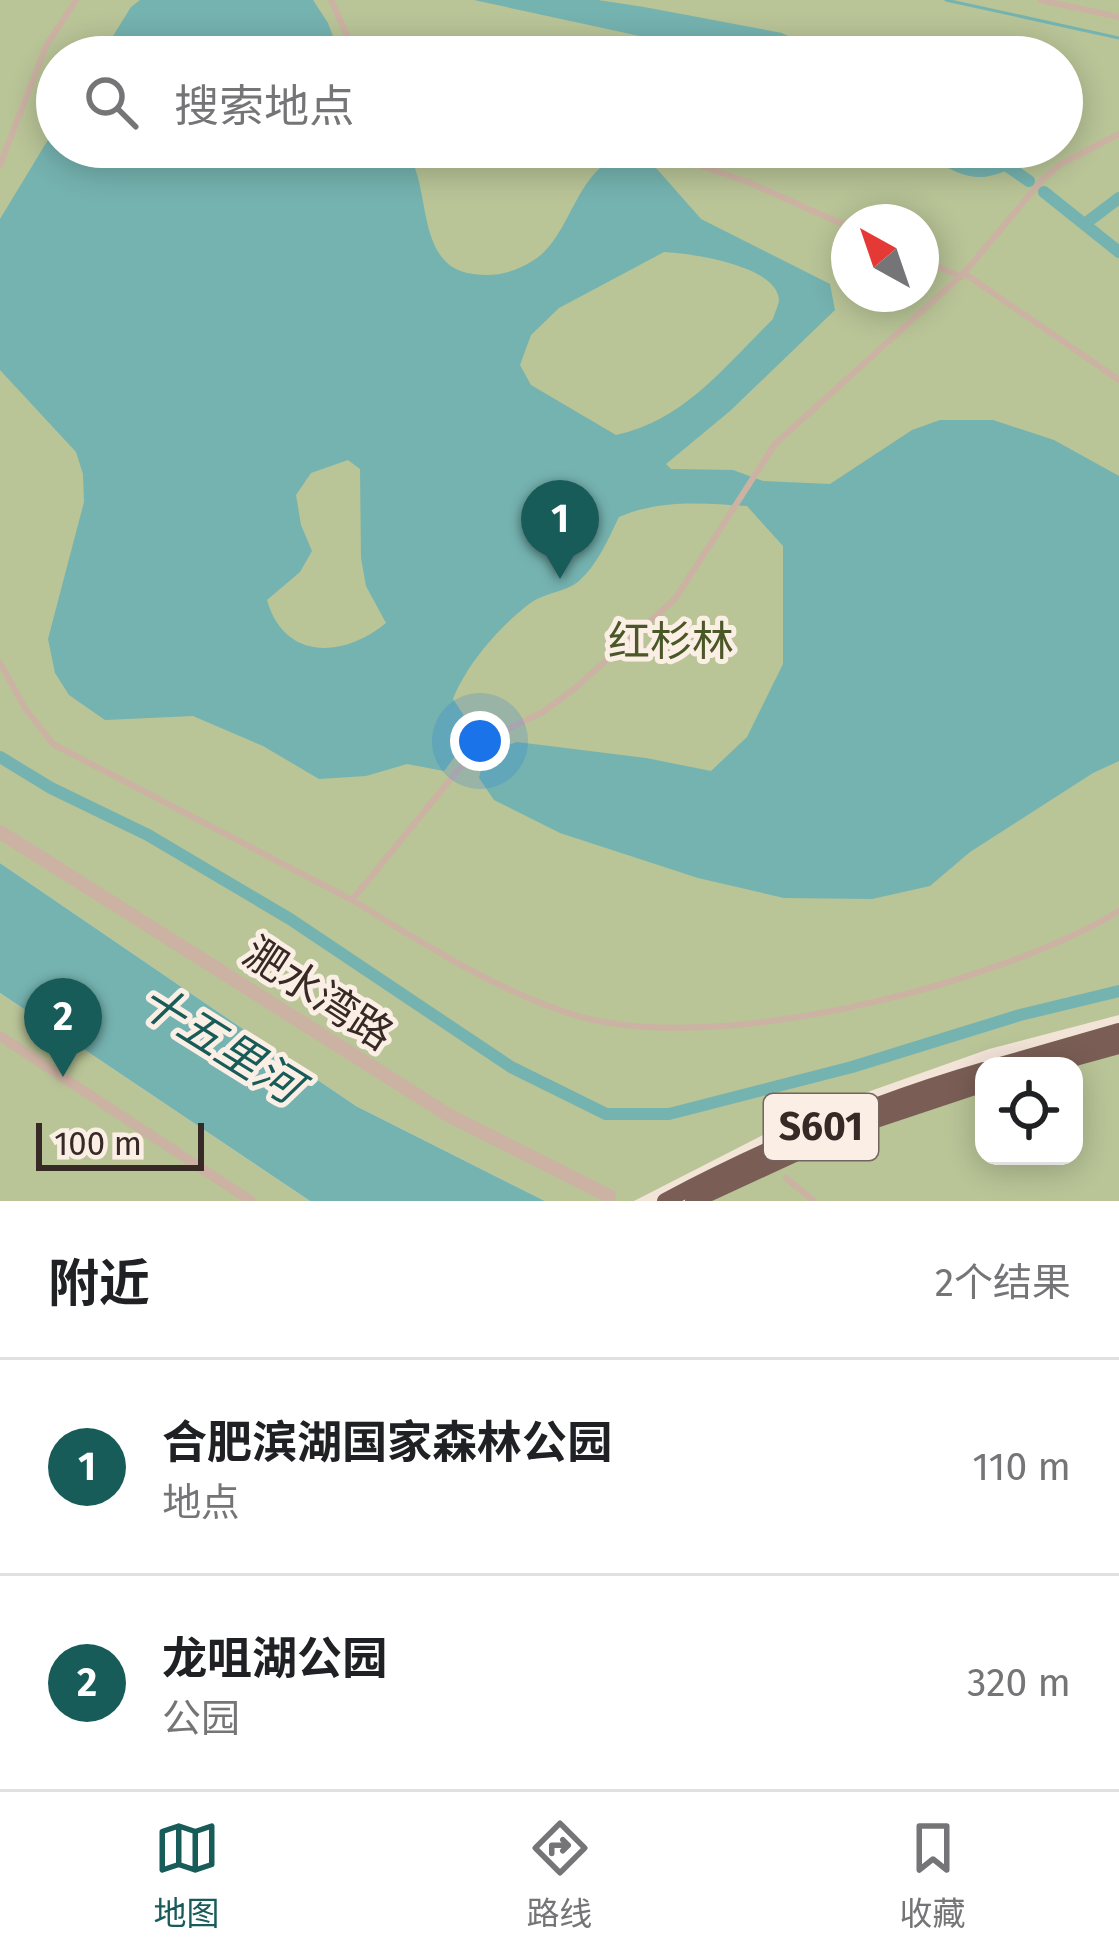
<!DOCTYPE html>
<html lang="zh">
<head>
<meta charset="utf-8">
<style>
	:root { --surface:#fff; --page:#f6f6f6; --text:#202124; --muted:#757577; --line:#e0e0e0; --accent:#185c5a }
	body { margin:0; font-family:"Fira Sans","Noto Sans SC",sans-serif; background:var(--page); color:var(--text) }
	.controls { position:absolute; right:36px; bottom:36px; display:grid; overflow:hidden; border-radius:24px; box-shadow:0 6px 30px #0003 }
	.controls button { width:108px; height:108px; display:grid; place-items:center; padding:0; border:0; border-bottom:3px solid var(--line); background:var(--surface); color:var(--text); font:60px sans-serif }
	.compass { position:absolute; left:831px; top:204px; width:108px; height:108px; border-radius:50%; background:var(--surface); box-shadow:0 6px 30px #0003; rotate:320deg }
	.scale { position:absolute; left:36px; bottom:30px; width:168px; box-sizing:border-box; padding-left:12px; border:6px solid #372a26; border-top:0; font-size:33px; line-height:42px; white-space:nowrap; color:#372a26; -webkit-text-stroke:9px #fbefe5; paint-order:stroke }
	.you { position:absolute; left:480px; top:741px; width:42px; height:42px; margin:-30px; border:9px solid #fff; border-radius:50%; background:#1a73e8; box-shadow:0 0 0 18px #1a73e833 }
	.badge { display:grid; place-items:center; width:78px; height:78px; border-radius:50%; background:var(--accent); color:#fff; font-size:39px; font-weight:700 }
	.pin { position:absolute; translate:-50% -99px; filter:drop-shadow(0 3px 6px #0008) }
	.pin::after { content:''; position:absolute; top:63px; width:42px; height:36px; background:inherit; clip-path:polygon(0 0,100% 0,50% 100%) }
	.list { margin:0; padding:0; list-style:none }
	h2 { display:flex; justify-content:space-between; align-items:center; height:156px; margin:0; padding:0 48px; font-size:51px }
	h2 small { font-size:39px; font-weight:400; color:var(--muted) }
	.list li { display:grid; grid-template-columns:78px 1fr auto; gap:36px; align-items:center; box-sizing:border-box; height:216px; padding:0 48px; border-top:3px solid var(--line) }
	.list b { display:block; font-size:45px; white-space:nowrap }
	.list p { margin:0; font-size:39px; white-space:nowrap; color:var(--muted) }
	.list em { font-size:39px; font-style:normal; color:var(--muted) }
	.icon { flex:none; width:66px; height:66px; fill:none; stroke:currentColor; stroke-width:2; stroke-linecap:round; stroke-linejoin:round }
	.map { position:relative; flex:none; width:1119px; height:1201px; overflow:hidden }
	.search { position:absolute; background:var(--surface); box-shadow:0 6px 30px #0003; left:36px; right:36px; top:36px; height:132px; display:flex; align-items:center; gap:30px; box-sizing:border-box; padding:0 42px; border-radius:66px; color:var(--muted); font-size:45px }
	.sheet { height:588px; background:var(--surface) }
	nav { display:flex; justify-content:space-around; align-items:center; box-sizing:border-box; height:168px; border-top:3px solid var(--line); background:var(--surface); font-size:33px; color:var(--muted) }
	nav a { display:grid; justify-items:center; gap:6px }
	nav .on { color:var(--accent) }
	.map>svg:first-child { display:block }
	.green { fill:#b9c497; fill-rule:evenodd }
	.water { fill:#75b3b0; fill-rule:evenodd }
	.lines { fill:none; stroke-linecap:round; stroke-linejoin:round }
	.stream { stroke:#75b3b0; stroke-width:3 }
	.canal { stroke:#75b3b0; stroke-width:12 }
	.service { stroke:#ccb2a3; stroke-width:6 }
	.minor { stroke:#ccb2a3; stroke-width:10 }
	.tertiary { stroke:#ccb2a3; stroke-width:14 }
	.primary { stroke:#7a5e55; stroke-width:16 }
	.labels { text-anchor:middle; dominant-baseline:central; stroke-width:10; stroke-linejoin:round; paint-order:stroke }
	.shield { fill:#fbefe5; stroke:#72655f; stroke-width:3 }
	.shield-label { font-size:39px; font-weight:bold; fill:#372a26 }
	.park-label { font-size:42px; fill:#4a5727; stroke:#fbefe5 }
	.street-label { font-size:42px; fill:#372a26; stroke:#fbefe5 }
	.water-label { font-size:45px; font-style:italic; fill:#185c5a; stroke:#fbefe5 }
</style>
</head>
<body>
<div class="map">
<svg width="1119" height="1201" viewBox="0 0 1119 1201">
	<rect width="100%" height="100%" fill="#f3e4d8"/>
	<g class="green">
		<path d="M0,0H1119V1015L989,1049L845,1100L775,1129L634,1201H545L356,1106L0,863ZM57,57H1062V147H57ZM849,222H921V294H849Z"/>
		<path d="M0,993L310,1201H0Z"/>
		<path d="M1119,1046V1201H693L741,1176L984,1084V1156H1074V1066Z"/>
	</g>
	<g class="water">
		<path d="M140,0H313L328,23L341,57H100L131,7Z"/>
		<path d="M474,0H598L644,7L782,33L827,57H675L674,52L658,40Z"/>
		<path d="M57,125V147H400C436,172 409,266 473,274C496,277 513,273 534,260C566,240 574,186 605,164C612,159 623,156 630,153L657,169L701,219L830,284L835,310L730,411L666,464L671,469L733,470L763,481L830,484L912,430L940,420H993L1054,440L1119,476V761L1093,773L970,852L930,886L872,899L784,898L698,878L560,833L494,800L479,778C483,757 497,748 517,742L646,758L711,771L747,737L783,664V546L747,506C703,503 660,499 619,517C608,539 598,564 579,581C566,592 543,593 529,604C498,628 467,664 453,699L474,731L444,771L407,764L366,776L319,779L263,746L193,716L105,720L69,695L55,673L48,639L84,502L83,474L76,452L0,370V219ZM664,252C689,253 777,265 779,300C779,304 774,315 773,319C725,366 685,420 616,435L531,385L520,365L531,335L559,308ZM348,460L360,469L361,558L366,586L386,623C344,658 284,661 267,600L300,572L312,551L301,525L296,495L311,473Z"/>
		<path d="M913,147H1049C984,185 978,189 913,147Z"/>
		<path d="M0,863L356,1106L545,1201H310L0,993Z"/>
	</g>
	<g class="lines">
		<path class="stream" d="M946,0L1119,38"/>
		<g class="canal">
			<path d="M979,147L1029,181"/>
			<path d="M1044,192L1119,252"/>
			<path d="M1086,223L1119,198"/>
			<path d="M0,757L51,788L148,835L290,919L511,1067L606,1114H669L852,1067L1020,1015L1119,991"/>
		</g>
		<g class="service">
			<path d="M331,0L357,57"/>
			<path d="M1040,0L1119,17"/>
			<path d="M1119,134L1061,164L1043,179L964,273L775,444L675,599L574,689L543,712L497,734L463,764L352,900C423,943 491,988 571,1014C710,1059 996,985 1119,911"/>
			<path d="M648,147L750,183L849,227"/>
			<path d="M0,165L46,46L76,0"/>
			<path d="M921,259L961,277"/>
			<path d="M964,273L1119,380"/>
			<path d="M0,663L25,708L53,744L352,900"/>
			<path d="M786,1178L814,1201"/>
		</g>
		<path class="minor" d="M0,1036L251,1201"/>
		<path class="tertiary" d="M0,832L450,1116L609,1196"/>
		<g class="primary">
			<path d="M997,1066L1119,1031"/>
			<path d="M1046,1066L1119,1046"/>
			<path d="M665,1201C767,1147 873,1102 984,1070"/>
			<path d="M693,1201L849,1129L984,1084"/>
		</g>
	</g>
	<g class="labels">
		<rect class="shield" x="764" y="1094" width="114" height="66" rx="9"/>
		<g class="shield-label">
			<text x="821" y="1127">S601</text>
		</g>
		<g class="park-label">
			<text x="671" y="642">红杉林</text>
		</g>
		<g class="street-label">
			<text transform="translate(318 994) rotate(33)">淝水湾路</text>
		</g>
		<g class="water-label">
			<text transform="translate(220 1044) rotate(32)">十五里河</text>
		</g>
	</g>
</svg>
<div class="controls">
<button><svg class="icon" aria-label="locate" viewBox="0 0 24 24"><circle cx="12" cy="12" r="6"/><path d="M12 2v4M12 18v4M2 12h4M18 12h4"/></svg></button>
</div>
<svg class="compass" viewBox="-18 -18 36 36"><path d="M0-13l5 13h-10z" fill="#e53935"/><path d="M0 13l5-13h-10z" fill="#757577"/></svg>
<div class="scale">100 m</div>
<div class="you"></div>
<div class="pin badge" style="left:560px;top:579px">1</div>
<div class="pin badge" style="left:63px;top:1077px">2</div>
<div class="search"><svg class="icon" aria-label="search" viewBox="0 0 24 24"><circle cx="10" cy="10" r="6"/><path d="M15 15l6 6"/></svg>搜索地点</div>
</div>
<section class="sheet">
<h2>附近<small>2个结果</small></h2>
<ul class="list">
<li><span class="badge">1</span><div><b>合肥滨湖国家森林公园</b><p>地点</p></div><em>110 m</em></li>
<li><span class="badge">2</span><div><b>龙咀湖公园</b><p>公园</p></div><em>320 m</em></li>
</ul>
</section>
<nav>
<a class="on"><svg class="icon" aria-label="map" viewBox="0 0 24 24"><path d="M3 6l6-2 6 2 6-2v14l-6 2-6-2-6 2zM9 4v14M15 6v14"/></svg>地图</a>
<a><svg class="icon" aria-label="directions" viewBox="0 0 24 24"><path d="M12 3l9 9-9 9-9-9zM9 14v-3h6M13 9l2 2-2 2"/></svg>路线</a>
<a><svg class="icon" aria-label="saved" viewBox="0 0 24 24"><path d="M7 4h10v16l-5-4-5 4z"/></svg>收藏</a>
</nav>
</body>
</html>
